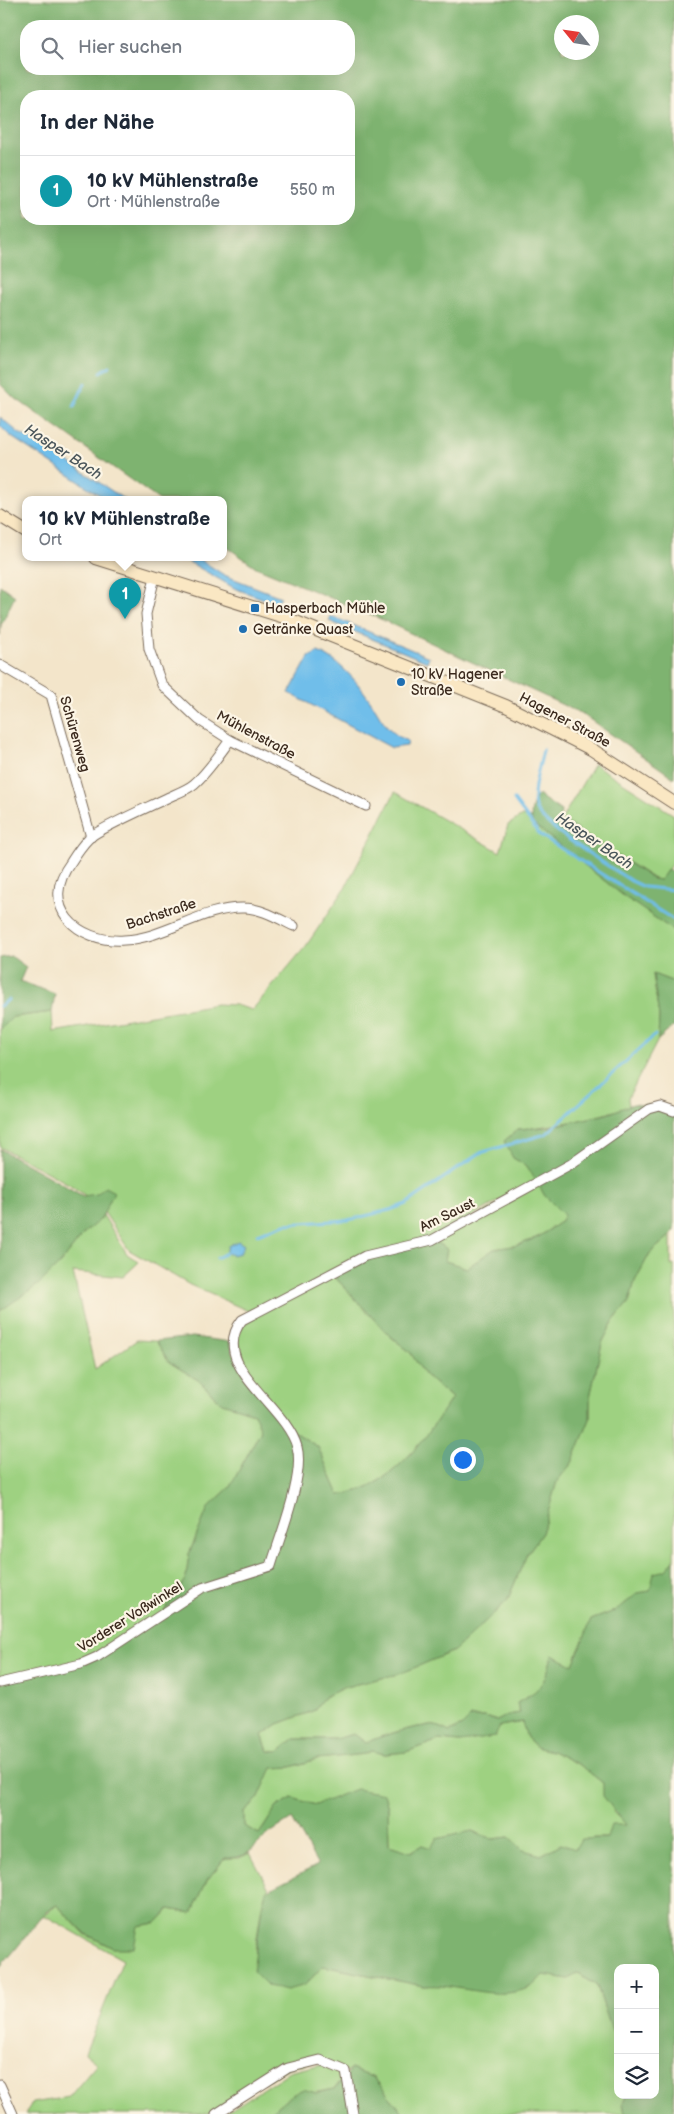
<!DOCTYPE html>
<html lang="de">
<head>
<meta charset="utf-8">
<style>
	:root { --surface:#fff; --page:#f6f6f7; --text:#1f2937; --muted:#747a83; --line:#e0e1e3; --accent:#1f6fb2 }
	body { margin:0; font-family:"Balsamiq Sans",sans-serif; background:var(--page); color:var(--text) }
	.controls { position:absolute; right:15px; bottom:15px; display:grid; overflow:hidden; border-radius:10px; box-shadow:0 5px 20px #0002 }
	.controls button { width:45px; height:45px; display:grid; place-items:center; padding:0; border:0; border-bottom:1px solid var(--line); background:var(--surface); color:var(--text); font:25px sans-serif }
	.compass { position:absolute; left:554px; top:15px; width:45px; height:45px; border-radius:50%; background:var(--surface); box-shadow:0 5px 20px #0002; rotate:300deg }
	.you { position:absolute; left:462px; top:1459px; width:18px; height:18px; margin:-12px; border:4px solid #fff; border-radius:50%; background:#1a73e8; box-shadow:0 0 0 8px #1a73e833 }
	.badge { display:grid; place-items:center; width:32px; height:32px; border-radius:50%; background:var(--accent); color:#fff; font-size:16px; font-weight:700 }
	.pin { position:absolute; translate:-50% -41px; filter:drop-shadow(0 1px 2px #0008) }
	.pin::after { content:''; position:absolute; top:26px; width:18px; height:15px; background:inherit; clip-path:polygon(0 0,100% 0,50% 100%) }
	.popup { position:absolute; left:22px; top:496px; width:205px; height:65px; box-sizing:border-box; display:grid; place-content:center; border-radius:10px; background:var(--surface); filter:drop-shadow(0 1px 4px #0005); font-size:16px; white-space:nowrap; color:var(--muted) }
	.popup b { font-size:19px; color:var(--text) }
	.popup::after { content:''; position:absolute; left:50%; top:100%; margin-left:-10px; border:10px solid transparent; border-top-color:var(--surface) }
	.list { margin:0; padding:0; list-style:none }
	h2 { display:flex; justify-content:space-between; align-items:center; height:65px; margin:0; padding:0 20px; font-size:21px }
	h2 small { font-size:16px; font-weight:400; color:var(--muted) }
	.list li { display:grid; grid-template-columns:32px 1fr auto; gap:15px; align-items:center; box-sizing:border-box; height:70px; padding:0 20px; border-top:1px solid var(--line) }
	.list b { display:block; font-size:19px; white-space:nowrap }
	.list p { margin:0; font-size:16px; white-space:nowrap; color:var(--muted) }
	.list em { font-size:16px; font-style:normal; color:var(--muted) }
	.icon { flex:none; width:28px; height:28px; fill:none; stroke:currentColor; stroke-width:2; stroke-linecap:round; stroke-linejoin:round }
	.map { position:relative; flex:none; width:674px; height:2114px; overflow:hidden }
	.search { position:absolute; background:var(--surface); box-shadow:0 5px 20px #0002; left:20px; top:20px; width:335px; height:55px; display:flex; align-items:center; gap:12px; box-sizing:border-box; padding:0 18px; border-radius:20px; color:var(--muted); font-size:19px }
	.panel { position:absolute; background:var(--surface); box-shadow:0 5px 20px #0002; left:20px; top:90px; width:335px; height:135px; border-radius:20px }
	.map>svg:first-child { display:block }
	.green { fill:#9ed181; stroke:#6c7e50 }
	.forest { fill:#7eb36f; stroke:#5c6e46; fill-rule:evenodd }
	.water { fill:#70beea; stroke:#567484 }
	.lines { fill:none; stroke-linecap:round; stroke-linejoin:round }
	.stream { stroke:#70beea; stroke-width:3 }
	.street-casing { stroke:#7b6b5a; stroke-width:11 }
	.secondary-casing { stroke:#7b6b5a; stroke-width:14 }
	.street { stroke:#fff; stroke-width:9 }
	.secondary { stroke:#fae7c3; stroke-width:12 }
	.poi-dot { fill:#1f6fb2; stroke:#fcf5e5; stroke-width:2 }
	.labels { text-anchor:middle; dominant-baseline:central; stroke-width:4.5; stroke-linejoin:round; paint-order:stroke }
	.poi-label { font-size:14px; fill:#3b2a1e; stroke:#fcf5e5; text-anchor:start }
	.street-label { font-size:14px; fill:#3b2a1e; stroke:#fcf5e5 }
	.water-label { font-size:15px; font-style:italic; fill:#4b565b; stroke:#fcf5e5 }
</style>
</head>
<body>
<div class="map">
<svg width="674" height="2114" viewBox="0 0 674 2114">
	<rect width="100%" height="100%" fill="#fcf5e5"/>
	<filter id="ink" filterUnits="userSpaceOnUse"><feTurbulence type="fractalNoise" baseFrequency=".02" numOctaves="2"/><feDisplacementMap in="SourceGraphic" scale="10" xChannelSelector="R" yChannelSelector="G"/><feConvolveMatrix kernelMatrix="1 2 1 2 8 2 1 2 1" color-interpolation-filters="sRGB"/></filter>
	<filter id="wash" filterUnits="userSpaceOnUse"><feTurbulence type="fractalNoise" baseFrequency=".0096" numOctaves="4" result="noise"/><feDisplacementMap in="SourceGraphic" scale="20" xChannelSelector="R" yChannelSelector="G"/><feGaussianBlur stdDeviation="1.12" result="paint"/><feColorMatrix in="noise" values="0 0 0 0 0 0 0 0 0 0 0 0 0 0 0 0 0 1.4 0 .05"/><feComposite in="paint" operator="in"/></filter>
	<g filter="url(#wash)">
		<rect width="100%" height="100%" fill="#f3e5ca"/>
		<g class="green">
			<path d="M594,764L674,815V861L660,880L654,879L561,820Z"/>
			<path d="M395,792L500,852L508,825L522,816L531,818L533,824L625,897L674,931V982L653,974L659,1017L658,1040L628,1098L629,1106C594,1119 555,1126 518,1129L513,1158L527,1166L536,1180L432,1239L364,1255L255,1314L190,1285L129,1250L104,1212L113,1192L86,1196L69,1184L0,1147V1030L13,1017L52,1012L53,1032L216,1004L235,1005L252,1010L306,946L344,890Z"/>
			<path d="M537,1182L545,1196L564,1215L560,1222L540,1236L519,1245L494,1249L467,1268L445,1261L434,1241Z"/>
			<path d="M103,1215L127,1254L139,1262L123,1277L73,1272L95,1369L137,1340L156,1341L169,1362L198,1380L222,1403L254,1413L261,1430L230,1487L208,1508L189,1554L186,1578L162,1614L81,1661L0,1681V1311L60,1264L85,1232Z"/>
			<path d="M671,1235V1266L674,1264V1560L651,1591L638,1593L617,1610L591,1620L573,1665L552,1656C546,1682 541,1690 517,1703L520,1713L508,1715L497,1721L485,1717H471L462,1726L449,1732C445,1730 440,1727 435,1726C423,1723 376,1737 366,1743L354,1734L335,1739H294L278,1752L268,1751L262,1735L278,1724L313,1711L324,1697L345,1687L402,1673L453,1651L507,1601L527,1554L542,1533L557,1481L572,1463L590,1419V1397L602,1343L614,1320L629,1302L635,1281L650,1253Z"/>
			<path d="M332,1274L390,1336L410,1352L425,1375L452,1398C424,1440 393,1488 339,1495L318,1447L292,1430L238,1363V1330L243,1323Z"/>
			<path d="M523,1722L527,1738L538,1748L552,1751L580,1765L603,1783L614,1812L627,1825L607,1838H593L575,1850L561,1844L541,1855L523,1850L509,1837L492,1839L472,1831L431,1849L422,1845L411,1852L389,1845L388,1808L384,1794L316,1805L292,1798L277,1807L259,1834L244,1826V1811L258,1799L271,1768L291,1767L317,1759L365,1754L371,1751L385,1754L406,1752L439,1740L460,1742L500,1726Z"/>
			<path d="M250,1853L269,1889C261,1896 258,1937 255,1950L305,1985L323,1966L424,1986L439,1985L473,1990L529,1988L543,1975L569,1979L578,1973L597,1986L612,2031L618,2040V2095H627L623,2103L625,2114H404L374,2078L351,2069L347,2072L320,2060L288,2068L212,2114H25L32,2103L69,2097L97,2064L85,2053L123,1960L44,1915L57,1905L83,1933L113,1948L138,1926L156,1923L169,1909L192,1913L207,1880L225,1858H239Z"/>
			<path d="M322,2064L343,2076L335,2089L288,2097L268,2114H224L289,2072Z"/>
		</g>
		<g class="forest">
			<path d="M0,0H674V778L582,714L374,616L256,567L224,545V500H159L12,396L0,384ZM592,22V52H562V22ZM349,26V69H26V26ZM26,96H349V219H26Z"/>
			<path d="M0,585L15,596L1,625L0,635Z"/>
			<path d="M538,795L561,811L560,819L653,879L660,880L668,869L674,873V931L625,897L533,824C529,815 532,804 538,795Z"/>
			<path d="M11,956L26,967L20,981L55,994L52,1012L13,1017L0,1030V958Z"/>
			<path d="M653,974L674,982V1026L658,1040L659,1017Z"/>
			<path d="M633,1104L660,1106L674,1111V1230L671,1235L650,1253L635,1281L629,1302L614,1320L602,1343L590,1397V1419L572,1463L557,1481L542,1533L527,1554L507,1601L454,1651L402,1673L345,1687L324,1697L313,1711L278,1724L262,1735L268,1751L278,1752L294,1739H335L354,1734L366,1743C376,1737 424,1723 435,1726C440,1727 445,1730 450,1732L462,1726L471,1717H485L497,1721L508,1715L520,1713L517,1703C541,1690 546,1682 552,1655L573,1665L591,1620L617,1610L638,1593L650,1591L654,1573L666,1570L674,1560V2114H625L623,2103L627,2095H655V1968H618V2040L612,2031L597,1986L578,1973L569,1979L543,1975C539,1979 534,1986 528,1988C496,2002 458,1983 424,1986L323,1966L305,1985L287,1990L268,1986L253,1971L262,1906L266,1891L318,1865L292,1819C283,1825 273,1830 265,1837C250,1851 248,1858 225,1858L207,1880L192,1913L169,1909L156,1923L138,1926L134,1948H113L83,1932L57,1905L48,1910L0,1968V1683L81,1664L160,1617L186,1578L189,1554L208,1508L230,1487L261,1430L254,1413L222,1403L198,1380L169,1362L156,1341L193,1337L231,1342L232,1352L287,1427L318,1447L339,1495C393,1488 424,1440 452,1398L425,1375L410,1352L390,1336L332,1274L366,1257L434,1241L447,1249L445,1261L467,1268L494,1249L519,1245L540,1236L560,1222L564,1215L545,1196L527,1166L513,1158L504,1141L518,1129L548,1127L607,1114ZM522,1722L527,1738L538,1748L552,1751L580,1765L603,1783V1796L626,1825H611L607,1838L581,1839L575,1849L561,1844L541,1855L523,1850L509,1837L492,1839L472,1831L436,1839L431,1848L422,1845L411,1852L389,1845L388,1808L384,1794L356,1789L316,1805L292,1798L277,1807L259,1834L244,1826V1811L258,1799L272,1768L291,1767L317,1759L365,1754L371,1751L385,1754L406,1752L439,1740L460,1742L495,1737L500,1726Z"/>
			<path d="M0,1149L83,1196L97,1194L105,1187L114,1192L101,1219L85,1232L60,1264L38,1285L0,1311Z"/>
			<path d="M351,2069L374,2078L404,2114H268L288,2097L303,2089L316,2093L335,2089Z"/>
		</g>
		<g class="water">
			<path d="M0,417L19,433L63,458L125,500H107L10,436L0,426Z"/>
			<path d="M182,558H198L224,575L281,597L276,603L236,589Z"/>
			<path d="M331,616L429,657L427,662L329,621Z"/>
			<path d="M318,652C337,659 355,679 367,696C380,714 385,732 408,741L407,746L392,748L289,693L309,657Z"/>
			<path d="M238,1241L244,1245L240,1253L233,1255L226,1253L228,1246Z"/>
		</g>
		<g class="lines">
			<g class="stream">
				<path d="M101,372L110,366"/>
				<path d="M74,407L85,383"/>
				<path d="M543,750C540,767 531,790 535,807C538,824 614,869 631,881L644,887L674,890"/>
				<path d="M514,800L540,835L674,920"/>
				<path d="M0,1006L9,999"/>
				<path d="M257,1234L285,1224L348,1220L390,1210L406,1204L480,1153L546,1134L655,1035"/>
				<path d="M217,1258L226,1253"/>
			</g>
		</g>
	</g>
	<g filter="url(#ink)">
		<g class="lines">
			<g class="street-casing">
				<g id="street">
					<path d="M155,577L146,614L149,649L162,685L199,720L230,740L366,806"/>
					<path d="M0,665L51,695L91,837"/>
					<path d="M230,740C219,755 208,772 194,784C187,790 175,794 167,798C151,806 100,828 89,838C82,845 76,854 71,862C38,906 77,943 124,940C166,938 202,907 244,908C261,908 279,919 294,926"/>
					<path d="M0,1683L81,1664L97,1657L202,1588L271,1566C280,1536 305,1475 297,1447C286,1405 207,1365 242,1320L365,1256L432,1240L571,1164L649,1109L660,1106L674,1111"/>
					<path d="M0,2085L13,2114"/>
					<path d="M216,2114L288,2068L320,2060L346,2071L353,2114"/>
				</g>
			</g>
			<g class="secondary-casing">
				<g id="secondary">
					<path d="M0,516L26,532"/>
					<path d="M96,558L281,616L506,706L591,749L674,803"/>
				</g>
			</g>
			<use href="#street" class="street"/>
			<use href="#secondary" class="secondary"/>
		</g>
	</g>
	<g class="poi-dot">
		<rect x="250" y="603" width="10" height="10" rx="2.5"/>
		<circle cx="243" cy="629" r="5"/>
		<circle cx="401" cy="682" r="5"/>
	</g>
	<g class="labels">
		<g class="poi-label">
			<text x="265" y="608">Hasperbach Mühle</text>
			<text x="253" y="629">Getränke Quast</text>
			<text x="411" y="674">10 kV Hagener<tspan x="411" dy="16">Straße</tspan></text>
		</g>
		<g class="street-label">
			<text transform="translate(565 720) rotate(28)">Hagener Straße</text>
			<text transform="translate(75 734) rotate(74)">Schürenweg</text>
			<text transform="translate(256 735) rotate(28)">Mühlenstraße</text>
			<text transform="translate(161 914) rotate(-18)">Bachstraße</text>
			<text transform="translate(447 1215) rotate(-26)">Am Saust</text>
			<text transform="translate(130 1617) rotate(-32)">Vorderer Voßwinkel</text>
		</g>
		<g class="water-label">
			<text transform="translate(63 452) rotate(33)">Hasper Bach</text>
			<text transform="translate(594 841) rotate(34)">Hasper Bach</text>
		</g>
	</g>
</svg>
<div class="controls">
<button>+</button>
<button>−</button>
<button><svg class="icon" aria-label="layers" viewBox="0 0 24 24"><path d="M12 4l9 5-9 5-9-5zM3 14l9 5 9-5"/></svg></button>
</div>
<svg class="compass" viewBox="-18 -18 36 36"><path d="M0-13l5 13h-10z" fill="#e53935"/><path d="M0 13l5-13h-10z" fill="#747a83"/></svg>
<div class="you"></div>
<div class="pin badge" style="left:125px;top:619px;background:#0f9aa8">1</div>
<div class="popup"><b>10 kV Mühlenstraße</b>Ort</div>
<div class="search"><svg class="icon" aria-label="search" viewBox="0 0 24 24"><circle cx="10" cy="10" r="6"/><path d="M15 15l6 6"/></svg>Hier suchen</div>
<section class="panel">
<h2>In der Nähe<small></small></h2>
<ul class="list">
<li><span class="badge" style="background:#0f9aa8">1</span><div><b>10 kV Mühlenstraße</b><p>Ort · Mühlenstraße</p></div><em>550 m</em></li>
</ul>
</section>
</div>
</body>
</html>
